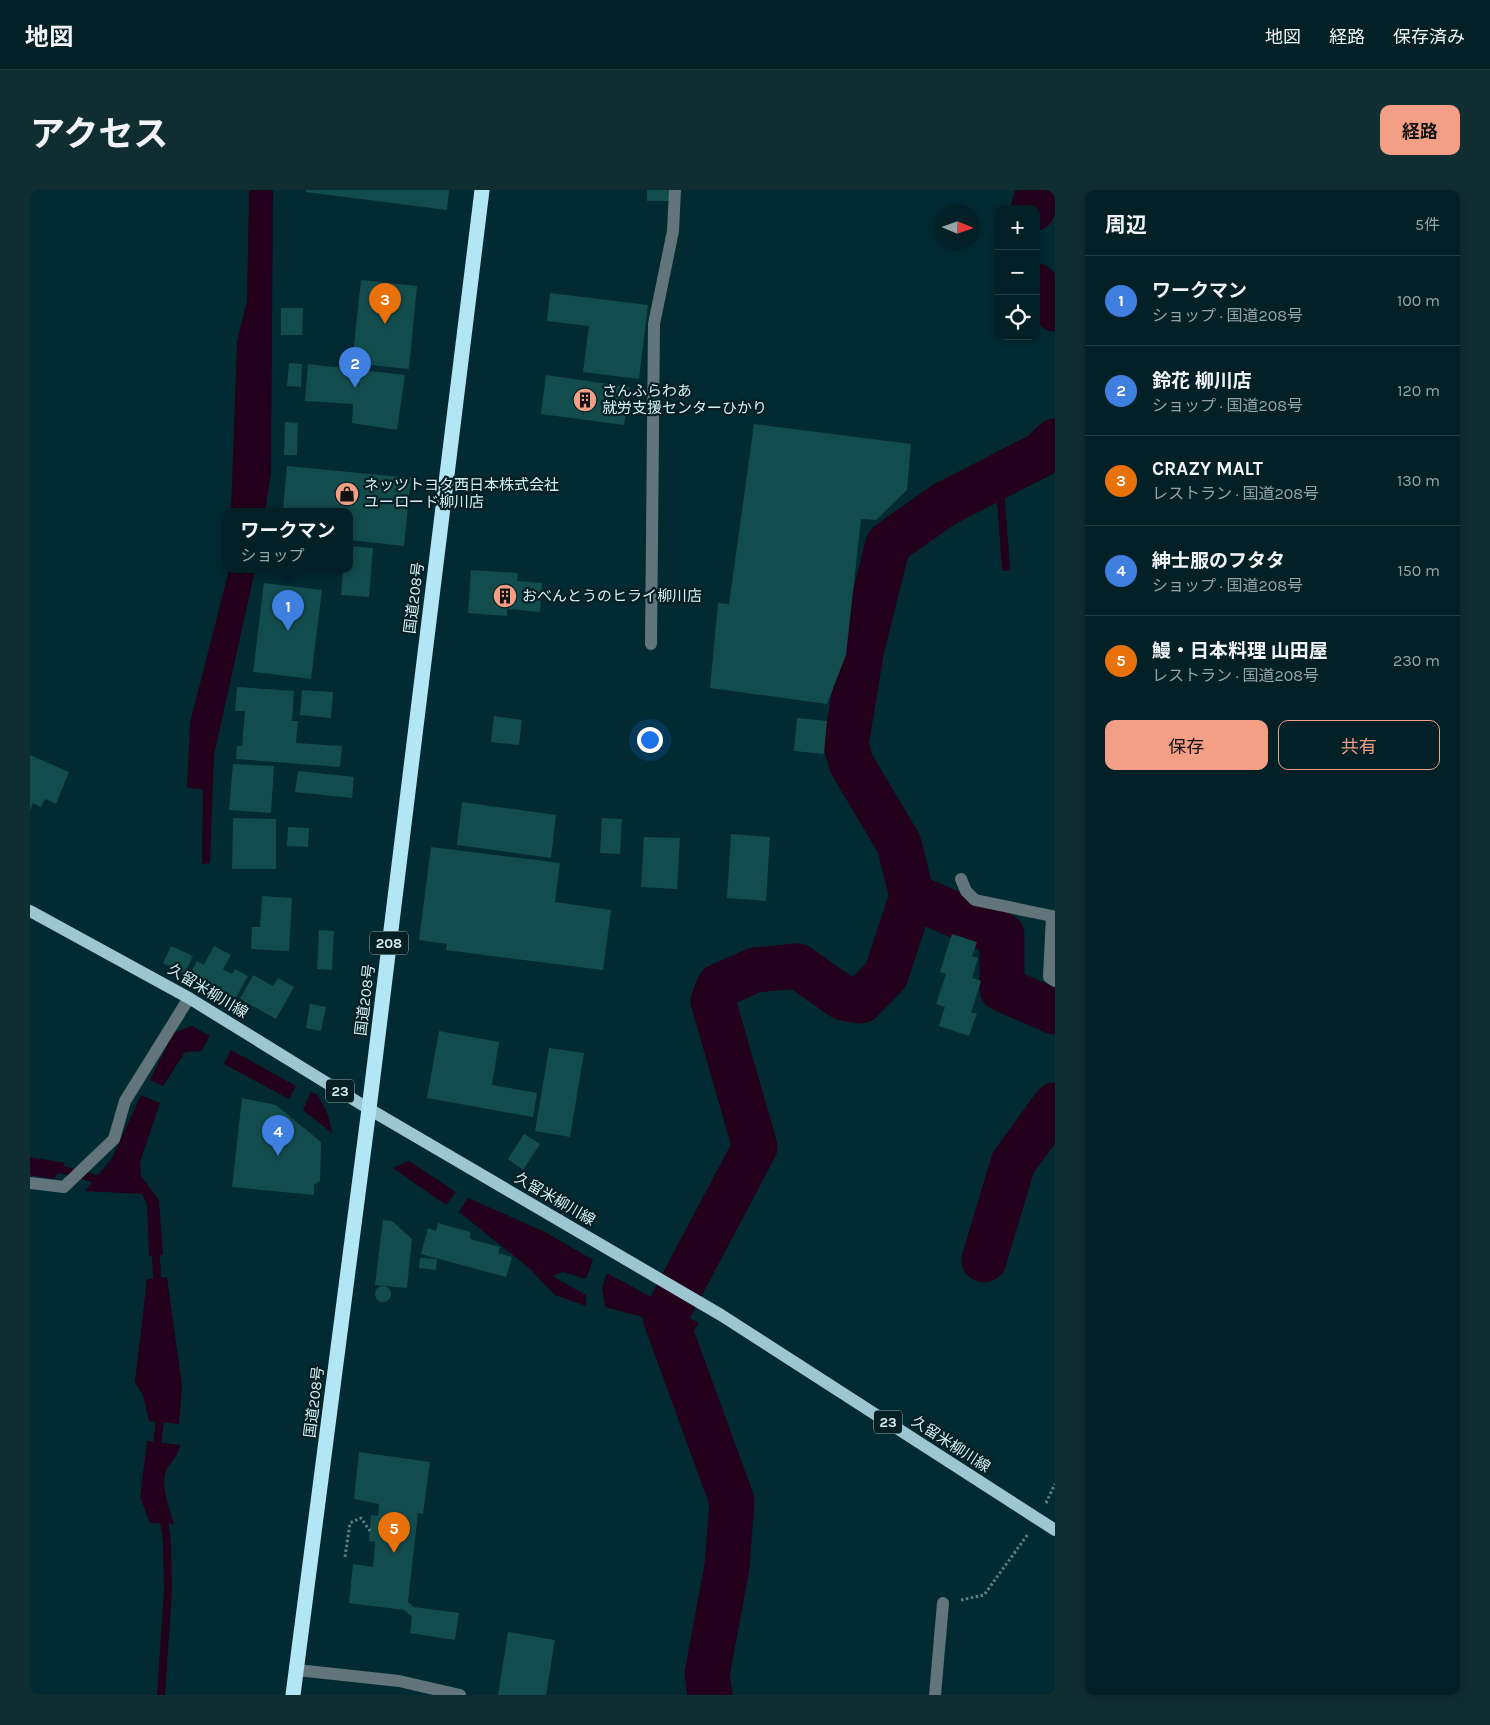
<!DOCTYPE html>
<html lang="ja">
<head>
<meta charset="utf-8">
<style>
	:root { --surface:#022026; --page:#102d32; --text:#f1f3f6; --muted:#96a3a7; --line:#233e43; --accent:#f39f86 }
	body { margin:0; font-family:Karla,"Noto Sans JP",sans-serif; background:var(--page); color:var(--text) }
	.controls { position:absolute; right:15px; top:15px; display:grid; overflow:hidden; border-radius:10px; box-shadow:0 2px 8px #0003 }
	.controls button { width:45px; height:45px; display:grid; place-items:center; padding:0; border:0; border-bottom:1px solid var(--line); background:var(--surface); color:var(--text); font:25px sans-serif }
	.compass { position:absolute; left:905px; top:15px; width:45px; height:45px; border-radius:50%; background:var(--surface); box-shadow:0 2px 8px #0003; rotate:92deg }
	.you { position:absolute; left:619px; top:549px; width:18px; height:18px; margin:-12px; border:4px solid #fff; border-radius:50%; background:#1a73e8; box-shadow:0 0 0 8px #1a73e833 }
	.badge { display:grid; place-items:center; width:32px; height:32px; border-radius:50%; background:var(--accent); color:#fff; font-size:16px; font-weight:700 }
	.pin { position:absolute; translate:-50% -41px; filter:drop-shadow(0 1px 2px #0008) }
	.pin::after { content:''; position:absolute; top:26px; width:18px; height:15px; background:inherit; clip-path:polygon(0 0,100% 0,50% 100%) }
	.popup { position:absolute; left:193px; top:318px; width:130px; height:65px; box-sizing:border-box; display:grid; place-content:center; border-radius:10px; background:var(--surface); filter:drop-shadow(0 1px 4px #0005); font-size:16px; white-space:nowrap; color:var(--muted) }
	.popup b { font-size:19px; color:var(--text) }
	.popup::after { content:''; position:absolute; left:50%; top:100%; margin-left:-10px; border:10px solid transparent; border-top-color:var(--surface) }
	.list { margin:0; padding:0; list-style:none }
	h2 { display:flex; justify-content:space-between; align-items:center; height:65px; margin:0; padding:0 20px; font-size:21px }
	h2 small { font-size:16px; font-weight:400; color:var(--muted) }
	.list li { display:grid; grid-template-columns:32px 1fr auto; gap:15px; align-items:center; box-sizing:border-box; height:90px; padding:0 20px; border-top:1px solid var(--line) }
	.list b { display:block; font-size:19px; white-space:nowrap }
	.list p { margin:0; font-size:16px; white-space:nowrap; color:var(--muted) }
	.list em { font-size:16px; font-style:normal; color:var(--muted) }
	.actions { display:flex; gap:10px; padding:15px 20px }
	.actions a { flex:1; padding:11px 0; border:1px solid var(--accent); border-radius:10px; text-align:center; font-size:18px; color:var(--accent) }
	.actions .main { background:var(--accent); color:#111 }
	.icon { flex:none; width:28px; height:28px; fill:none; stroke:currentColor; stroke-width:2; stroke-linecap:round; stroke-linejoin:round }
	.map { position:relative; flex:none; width:1025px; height:1505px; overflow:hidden; border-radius:10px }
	header { display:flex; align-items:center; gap:30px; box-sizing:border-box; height:70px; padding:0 25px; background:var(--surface); border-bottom:1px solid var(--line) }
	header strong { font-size:24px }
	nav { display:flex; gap:28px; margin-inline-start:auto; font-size:18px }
	.intro { display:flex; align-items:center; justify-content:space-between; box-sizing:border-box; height:120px; padding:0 30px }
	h1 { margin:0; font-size:35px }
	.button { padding:12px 22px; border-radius:10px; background:var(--accent); color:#111; font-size:18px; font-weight:700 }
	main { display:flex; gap:30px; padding:0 30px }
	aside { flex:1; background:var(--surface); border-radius:10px; box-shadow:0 2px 8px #0003 }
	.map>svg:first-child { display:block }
	.water { fill:#23001c }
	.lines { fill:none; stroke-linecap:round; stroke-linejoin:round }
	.stream { stroke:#23001c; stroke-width:8 }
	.river { stroke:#23001c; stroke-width:45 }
	.building { fill:#134c4d }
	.path { stroke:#5c7e86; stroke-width:3; stroke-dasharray:2.5 2.5; stroke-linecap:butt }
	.minor { stroke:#61757b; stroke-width:12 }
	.major { stroke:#9bc6d2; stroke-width:12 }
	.highway { stroke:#b3e6f5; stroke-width:15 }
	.labels { text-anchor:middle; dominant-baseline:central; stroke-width:4.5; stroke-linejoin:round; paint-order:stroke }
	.shield { fill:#051f25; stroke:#97b1b7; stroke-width:1 }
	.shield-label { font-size:14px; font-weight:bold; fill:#d6eff6 }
	.poi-label { font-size:15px; fill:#d6eff6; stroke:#051f25; text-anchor:start }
	.street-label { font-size:15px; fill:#d6eff6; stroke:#051f25 }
</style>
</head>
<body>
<header>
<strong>地図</strong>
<nav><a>地図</a><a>経路</a><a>保存済み</a></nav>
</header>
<div class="intro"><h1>アクセス</h1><a class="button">経路</a></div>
<main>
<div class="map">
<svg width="1025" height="1505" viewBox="0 0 1025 1505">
	<rect width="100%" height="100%" fill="#022a33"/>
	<g class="water">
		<path d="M219,0H243L241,283L235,322H201L207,152L217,111Z"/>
		<path d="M199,380H225L184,565L180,673L172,674L173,599L157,598L160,533Z"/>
		<path d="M162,836L180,846L171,861L155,862L133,896L120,890L143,843Z"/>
		<path d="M201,860L266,896L259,909L194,874Z"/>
		<path d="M281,902L288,905L298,925L302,943L273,920Z"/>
		<path d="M111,905L130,913L110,972L111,986L129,1010L133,1065L119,1066L117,1014L112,1004L55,1001L82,968Z"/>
		<path d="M0,967L35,973L24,989L0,985Z"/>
		<path d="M379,971L426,1002L416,1015L363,978Z"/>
		<path d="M438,1008L515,1042L563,1070L556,1089L533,1082L522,1086L556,1105V1116L525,1105L498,1077L429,1022Z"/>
		<path d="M577,1083L669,1133L656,1152L691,1244L665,1257L616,1128L575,1117L572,1098Z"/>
		<path d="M137,1087L152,1196L149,1234L119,1231L113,1205L105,1192L117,1089Z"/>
		<path d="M117,1251L150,1255C147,1269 143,1268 137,1279C129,1292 140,1320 144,1334L120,1333L110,1307Z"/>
	</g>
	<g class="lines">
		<g class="stream">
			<path d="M969,286L976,377"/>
			<path d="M22,977L74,991"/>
			<path d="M125,1056L128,1097"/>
			<path d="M126,1262L131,1223"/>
			<path d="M131,1505L138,1400L137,1352L133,1325"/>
		</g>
		<g class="river">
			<path d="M1003,19L1009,0"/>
			<path d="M1006,96L1025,119"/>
			<path d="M882,706L972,745V799L1025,822"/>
			<path d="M954,1070L983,973L1025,915"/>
			<path d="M680,1505L677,1484L697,1377L702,1311L635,1127L725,957L683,811L689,796L725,780L768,776L813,808L831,811L856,785L882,706L869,654L821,573L816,554L832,458L858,354L913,315L1012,264L1025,251"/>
		</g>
	</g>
	<g class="building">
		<path d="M276,0H419L417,20L276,2Z"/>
		<rect x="617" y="0" width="24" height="11"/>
		<path d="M331,90L387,96L379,179L322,173Z"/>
		<path d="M520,103L618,115L609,189L553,182L559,136L517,131Z"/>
		<path d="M251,118H273L272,145H251Z"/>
		<path d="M259,173L272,174L271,197L257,196Z"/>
		<path d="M278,174L375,185L367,240L322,233L323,214L275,211Z"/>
		<path d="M516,185L599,197L594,235L511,224Z"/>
		<path d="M255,232L268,233L267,265H254Z"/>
		<path d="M724,234L881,254L877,300L846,330L831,329L816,465L797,514L680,498L688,413L699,414Z"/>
		<path d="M257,276L381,288L374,356L319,350V322L253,319Z"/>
		<path d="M319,356L343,358L339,407L311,405L313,380H319Z"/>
		<path d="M441,380L488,383L487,391L512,393L510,422L477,419V426L438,423Z"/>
		<path d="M234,393L292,400L281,489L223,482Z"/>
		<path d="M207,497L264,501L262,531H268L266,553L312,556L310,577L206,569L207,556H212L215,521H205Z"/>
		<path d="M272,500L303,502L301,528L270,525Z"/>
		<path d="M464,526L492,530L489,555L461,552Z"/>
		<path d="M767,528L797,531L794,564L764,561Z"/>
		<path d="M0,565L39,582L26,614L15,609L11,617L3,613L0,621Z"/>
		<path d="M203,574L244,576L241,623L199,620Z"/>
		<path d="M268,581L324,587L322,608L265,602Z"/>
		<path d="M432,612L526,625L521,668L427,655Z"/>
		<path d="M203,628L246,629V679H202Z"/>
		<path d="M572,628L592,629L590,664L570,663Z"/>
		<path d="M258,637L279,638L278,657L257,656Z"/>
		<path d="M701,644L740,647L736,711L697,708Z"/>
		<path d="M614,647L650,648L647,699L611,697Z"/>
		<path d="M401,657L530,673L525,712L581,720L573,780L416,760L417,754L389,750Z"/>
		<path d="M232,706L262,708L259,761L221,759L222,737H230Z"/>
		<path d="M289,740L304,741L302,780L287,779Z"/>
		<path d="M922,744L947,752L942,766L948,768L942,788L951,791L941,823H947L939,846L909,836L915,817L906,814L916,784L910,782Z"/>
		<path d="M141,756L163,766L154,784L133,773Z"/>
		<path d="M184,756L201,765L193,779L202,784L205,779L218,786L203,813L158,788L167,771L174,775Z"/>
		<path d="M223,785L243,796L248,788L264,797L246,829L210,809Z"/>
		<path d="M280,814L296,817L291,841L276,838Z"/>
		<path d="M409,841L469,852L462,895L507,903L503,927L397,908Z"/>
		<path d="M519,858L554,863L540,947L505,941Z"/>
		<path d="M212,908L246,915L291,952L290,991L284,995V1005L202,997Z"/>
		<path d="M494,944L510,954L493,980L478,969Z"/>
		<path d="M353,1030L362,1031L382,1049L377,1098L345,1095Z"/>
		<path d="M408,1033L440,1042V1049L470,1057L468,1063L482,1067L476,1087L391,1064L398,1038L406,1041Z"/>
		<path d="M390,1068L407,1069L406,1080L389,1078Z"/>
		<circle cx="353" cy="1104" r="8"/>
		<path d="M329,1262L400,1272L393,1324L388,1323L378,1412L384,1417L429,1423L425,1450L380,1443L382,1427L374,1420L319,1413L323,1374L343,1377L345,1352L339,1351L341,1325L348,1326L349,1314L324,1309Z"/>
		<path d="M478,1442L525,1450L516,1505H468Z"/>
	</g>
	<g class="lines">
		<g class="path">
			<path d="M1016,1313L1025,1294"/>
			<path d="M315,1367L320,1333L331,1328L340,1341"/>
			<path d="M931,1410L954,1405L998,1344"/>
		</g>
		<g class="minor">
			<path d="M621,454L624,134L643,41L645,0"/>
			<path d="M931,689L936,701L945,710L1022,726L1019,787L1025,791"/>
			<path d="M0,993L34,997L84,949L95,911L159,808"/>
			<path d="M267,1480L369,1491L430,1505"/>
			<path d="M905,1505L913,1413"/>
		</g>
		<path class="major" d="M0,721L159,808L339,919L691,1125L1025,1340"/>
		<path class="highway" d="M263,1505L339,919L452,0"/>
	</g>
	<defs>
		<g id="building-disc" transform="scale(1.25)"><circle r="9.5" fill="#f39f86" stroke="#051f25"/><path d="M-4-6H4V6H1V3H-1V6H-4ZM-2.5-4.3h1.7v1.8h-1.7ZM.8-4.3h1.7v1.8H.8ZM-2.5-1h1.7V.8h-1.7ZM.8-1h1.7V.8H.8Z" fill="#111"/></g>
		<g id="shop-disc" transform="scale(1.25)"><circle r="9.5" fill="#f39f86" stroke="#051f25"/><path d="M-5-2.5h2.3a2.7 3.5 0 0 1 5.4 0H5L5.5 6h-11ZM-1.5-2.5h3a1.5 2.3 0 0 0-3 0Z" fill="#111"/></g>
	</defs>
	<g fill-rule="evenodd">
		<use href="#building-disc" x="555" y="210"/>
		<use href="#shop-disc" x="317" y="304"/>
		<use href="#building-disc" x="475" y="406"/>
	</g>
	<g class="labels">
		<g class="shield">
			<rect x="340" y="741.5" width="38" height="23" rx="4"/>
			<rect x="296" y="889.5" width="28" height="23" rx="4"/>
			<rect x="844" y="1220.5" width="28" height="23" rx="4"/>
		</g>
		<g class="shield-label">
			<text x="359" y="753">208</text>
			<text x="310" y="901">23</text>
			<text x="858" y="1232">23</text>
		</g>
		<g class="poi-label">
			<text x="572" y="201">さんふらわあ<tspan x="572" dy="17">就労支援センターひかり</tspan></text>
			<text x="334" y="295">ネッツトヨタ西日本株式会社<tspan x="334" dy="17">ユーロード柳川店</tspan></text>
			<text x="492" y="406">おべんとうのヒライ柳川店</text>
		</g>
		<g class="street-label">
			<text transform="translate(384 408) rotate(-83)">国道208号</text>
			<text transform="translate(178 801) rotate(31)">久留米柳川線</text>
			<text transform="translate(335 810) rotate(-83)">国道208号</text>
			<text transform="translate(525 1009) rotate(30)">久留米柳川線</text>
			<text transform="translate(284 1212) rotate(-83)">国道208号</text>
			<text transform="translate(921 1254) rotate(33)">久留米柳川線</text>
		</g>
	</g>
</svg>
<div class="controls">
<button>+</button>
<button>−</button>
<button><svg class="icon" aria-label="locate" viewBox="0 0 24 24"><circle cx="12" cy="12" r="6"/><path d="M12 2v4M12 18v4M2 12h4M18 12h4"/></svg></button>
</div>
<svg class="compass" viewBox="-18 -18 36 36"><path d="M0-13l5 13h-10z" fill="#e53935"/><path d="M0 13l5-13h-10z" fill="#96a3a7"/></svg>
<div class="you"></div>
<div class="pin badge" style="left:258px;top:441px;background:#3f7fe0">1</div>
<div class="popup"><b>ワークマン</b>ショップ</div>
<div class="pin badge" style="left:325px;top:198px;background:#3f7fe0">2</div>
<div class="pin badge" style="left:355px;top:134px;background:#e8710a">3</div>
<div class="pin badge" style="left:248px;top:966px;background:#3f7fe0">4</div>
<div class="pin badge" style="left:364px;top:1363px;background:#e8710a">5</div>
</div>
<aside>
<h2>周辺<small>5件</small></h2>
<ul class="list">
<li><span class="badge" style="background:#3f7fe0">1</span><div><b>ワークマン</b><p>ショップ · 国道208号</p></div><em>100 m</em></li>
<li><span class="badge" style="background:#3f7fe0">2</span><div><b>鈴花 柳川店</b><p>ショップ · 国道208号</p></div><em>120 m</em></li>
<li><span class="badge" style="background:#e8710a">3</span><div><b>CRAZY MALT</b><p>レストラン · 国道208号</p></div><em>130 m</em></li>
<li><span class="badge" style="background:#3f7fe0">4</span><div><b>紳士服のフタタ</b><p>ショップ · 国道208号</p></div><em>150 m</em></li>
<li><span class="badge" style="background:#e8710a">5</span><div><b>鰻・日本料理 山田屋</b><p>レストラン · 国道208号</p></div><em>230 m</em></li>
</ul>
<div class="actions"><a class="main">保存</a><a>共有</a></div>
</aside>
</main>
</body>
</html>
